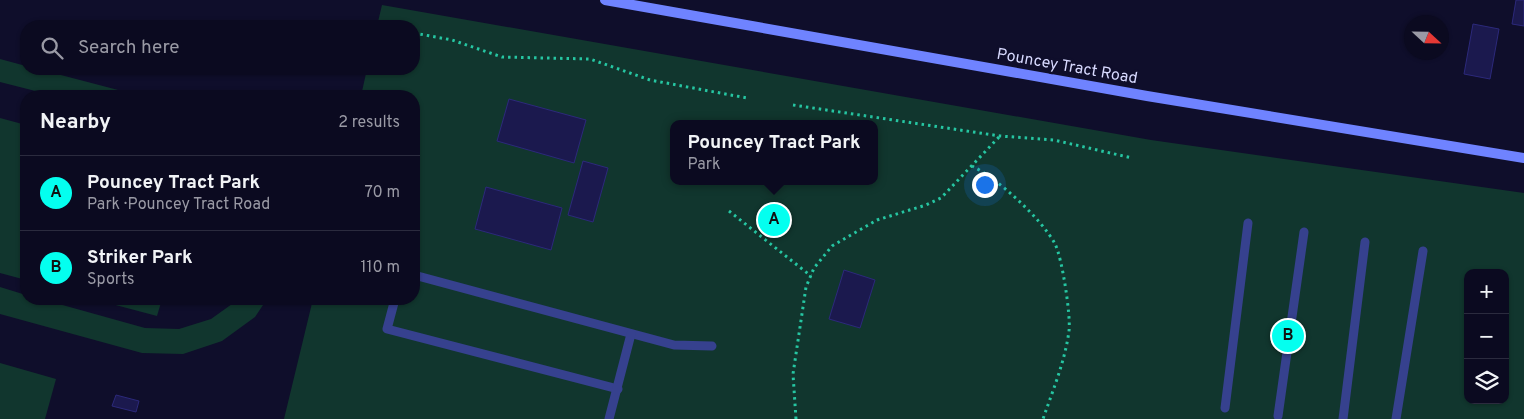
<!DOCTYPE html>
<html lang="en">
<head>
<meta charset="utf-8">
<style>
	:root { --surface:#0b0a20; --page:#19182d; --text:#f1f3f6; --muted:#9a9aa5; --line:#2b2b3e; --accent:#04ffef }
	body { margin:0; font-family:Overpass,sans-serif; background:var(--page); color:var(--text) }
	.controls { position:absolute; right:15px; bottom:15px; display:grid; overflow:hidden; border-radius:10px; box-shadow:0 1px 4px #0004 }
	.controls button { width:45px; height:45px; display:grid; place-items:center; padding:0; border:0; border-bottom:1px solid var(--line); background:var(--surface); color:var(--text); font:25px sans-serif }
	.compass { position:absolute; left:1404px; top:15px; width:45px; height:45px; border-radius:50%; background:var(--surface); box-shadow:0 1px 4px #0004; rotate:112deg }
	.you { position:absolute; left:984px; top:184px; width:18px; height:18px; margin:-12px; border:4px solid #fff; border-radius:50%; background:#1a73e8; box-shadow:0 0 0 8px #1a73e833 }
	.badge { display:grid; place-items:center; width:32px; height:32px; border-radius:50%; background:var(--accent); color:#111; font-size:16px; font-weight:700 }
	.pin { position:absolute; translate:-50% -50%; border:2px solid #fff; box-shadow:0 1px 5px #0006 }
	.popup { position:absolute; left:670px; top:120px; width:208px; height:65px; box-sizing:border-box; display:grid; place-content:center; border-radius:10px; background:var(--surface); filter:drop-shadow(0 1px 4px #0005); font-size:16px; white-space:nowrap; color:var(--muted) }
	.popup b { font-size:19px; color:var(--text) }
	.popup::after { content:''; position:absolute; left:50%; top:100%; margin-left:-10px; border:10px solid transparent; border-top-color:var(--surface) }
	.list { margin:0; padding:0; list-style:none }
	h2 { display:flex; justify-content:space-between; align-items:center; height:65px; margin:0; padding:0 20px; font-size:21px }
	h2 small { font-size:16px; font-weight:400; color:var(--muted) }
	.list li { display:grid; grid-template-columns:32px 1fr auto; gap:15px; align-items:center; box-sizing:border-box; height:75px; padding:0 20px; border-top:1px solid var(--line) }
	.list b { display:block; font-size:19px; white-space:nowrap }
	.list p { margin:0; font-size:16px; white-space:nowrap; color:var(--muted) }
	.list em { font-size:16px; font-style:normal; color:var(--muted) }
	.icon { flex:none; width:28px; height:28px; fill:none; stroke:currentColor; stroke-width:2; stroke-linecap:round; stroke-linejoin:round }
	.map { position:relative; flex:none; width:1524px; height:419px; overflow:hidden }
	.search { position:absolute; background:var(--surface); box-shadow:0 1px 4px #0004; left:20px; top:20px; width:400px; height:55px; display:flex; align-items:center; gap:12px; box-sizing:border-box; padding:0 18px; border-radius:20px; color:var(--muted); font-size:19px }
	.panel { position:absolute; background:var(--surface); box-shadow:0 1px 4px #0004; left:20px; top:90px; width:400px; height:215px; border-radius:20px }
	.map>svg:first-child { display:block }
	.green { fill:#11362e; fill-rule:evenodd }
	.building { fill:#1b194e; stroke:#2c297b }
	.lines { fill:none; stroke-linecap:round; stroke-linejoin:round }
	.path { stroke:#26c6a2; stroke-width:3; stroke-dasharray:2.5 4; stroke-linecap:butt }
	.service { stroke:#36418e; stroke-width:9 }
	.secondary { stroke:#6f83ff; stroke-width:10 }
	.labels { text-anchor:middle; dominant-baseline:central; stroke-width:5; stroke-linejoin:round; paint-order:stroke }
	.street-label { font-size:16px; fill:#d8daff; stroke:#0f0e2b }
</style>
</head>
<body>
<div class="map">
<svg width="1524" height="419" viewBox="0 0 1524 419">
	<rect width="100%" height="100%" fill="#0f0e2b"/>
	<g class="green">
		<path d="M382,5L1151,140L1524,193V419H284L313,299H414V96H361L367,69H414V26H377ZM674,124H874V181H674ZM1468,273H1505V400H1468Z"/>
		<path d="M0,59L26,66V69H38L141,96H55L0,82Z"/>
		<path d="M0,118L26,125V280L0,273Z"/>
		<path d="M0,287L26,295V299H41L145,328L179,329L211,319L239,299H267L255,317L222,341L183,354L142,353L0,314Z"/>
		<path d="M93,299H162L157,316Z"/>
		<path d="M0,363L56,379L45,419H0Z"/>
	</g>
	<g class="building">
		<path d="M1516,0H1524V26L1512,24Z"/>
		<path d="M1473,24L1499,29L1490,79L1464,74Z"/>
		<path d="M509,99L586,120L574,163L497,141Z"/>
		<path d="M583,161L608,168L593,222L568,215Z"/>
		<path d="M486,187L562,208L551,250L475,229Z"/>
		<path d="M844,270L875,280L860,328L829,319Z"/>
		<path d="M116,395L139,401L136,412L112,406Z"/>
	</g>
	<g class="lines">
		<g class="path">
			<path d="M414,33L452,40L502,57L590,59L650,80L747,98"/>
			<path d="M793,105L1000,136L1054,140L1132,158"/>
			<path d="M972,166C997,178 1042,219 1055,244C1062,257 1071,316 1069,331C1065,361 1053,390 1043,419"/>
			<path d="M729,211L811,276"/>
			<path d="M796,419L793,374L806,287L814,268L832,246L877,220L926,205L941,198L1000,136"/>
		</g>
		<g class="service">
			<path d="M414,275L674,345L712,346"/>
			<path d="M395,299L387,329L618,389"/>
			<path d="M1225,408L1248,223"/>
			<path d="M1278,416L1304,232"/>
			<path d="M609,419L631,334"/>
			<path d="M1343,419L1365,242"/>
			<path d="M1396,419L1423,251"/>
		</g>
		<path class="secondary" d="M605,0L1147,96L1524,158"/>
	</g>
	<g class="labels">
		<g class="street-label">
			<text transform="translate(1067 67) rotate(10)">Pouncey Tract Road</text>
		</g>
	</g>
</svg>
<div class="controls">
<button>+</button>
<button>−</button>
<button><svg class="icon" aria-label="layers" viewBox="0 0 24 24"><path d="M12 4l9 5-9 5-9-5zM3 14l9 5 9-5"/></svg></button>
</div>
<svg class="compass" viewBox="-18 -18 36 36"><path d="M0-13l5 13h-10z" fill="#e53935"/><path d="M0 13l5-13h-10z" fill="#9a9aa5"/></svg>
<div class="you"></div>
<div class="pin badge" style="left:774px;top:220px">A</div>
<div class="popup"><b>Pouncey Tract Park</b>Park</div>
<div class="pin badge" style="left:1288px;top:336px">B</div>
<div class="search"><svg class="icon" aria-label="search" viewBox="0 0 24 24"><circle cx="10" cy="10" r="6"/><path d="M15 15l6 6"/></svg>Search here</div>
<section class="panel">
<h2>Nearby<small>2 results</small></h2>
<ul class="list">
<li><span class="badge">A</span><div><b>Pouncey Tract Park</b><p>Park · Pouncey Tract Road</p></div><em>70 m</em></li>
<li><span class="badge">B</span><div><b>Striker Park</b><p>Sports</p></div><em>110 m</em></li>
</ul>
</section>
</div>
</body>
</html>
